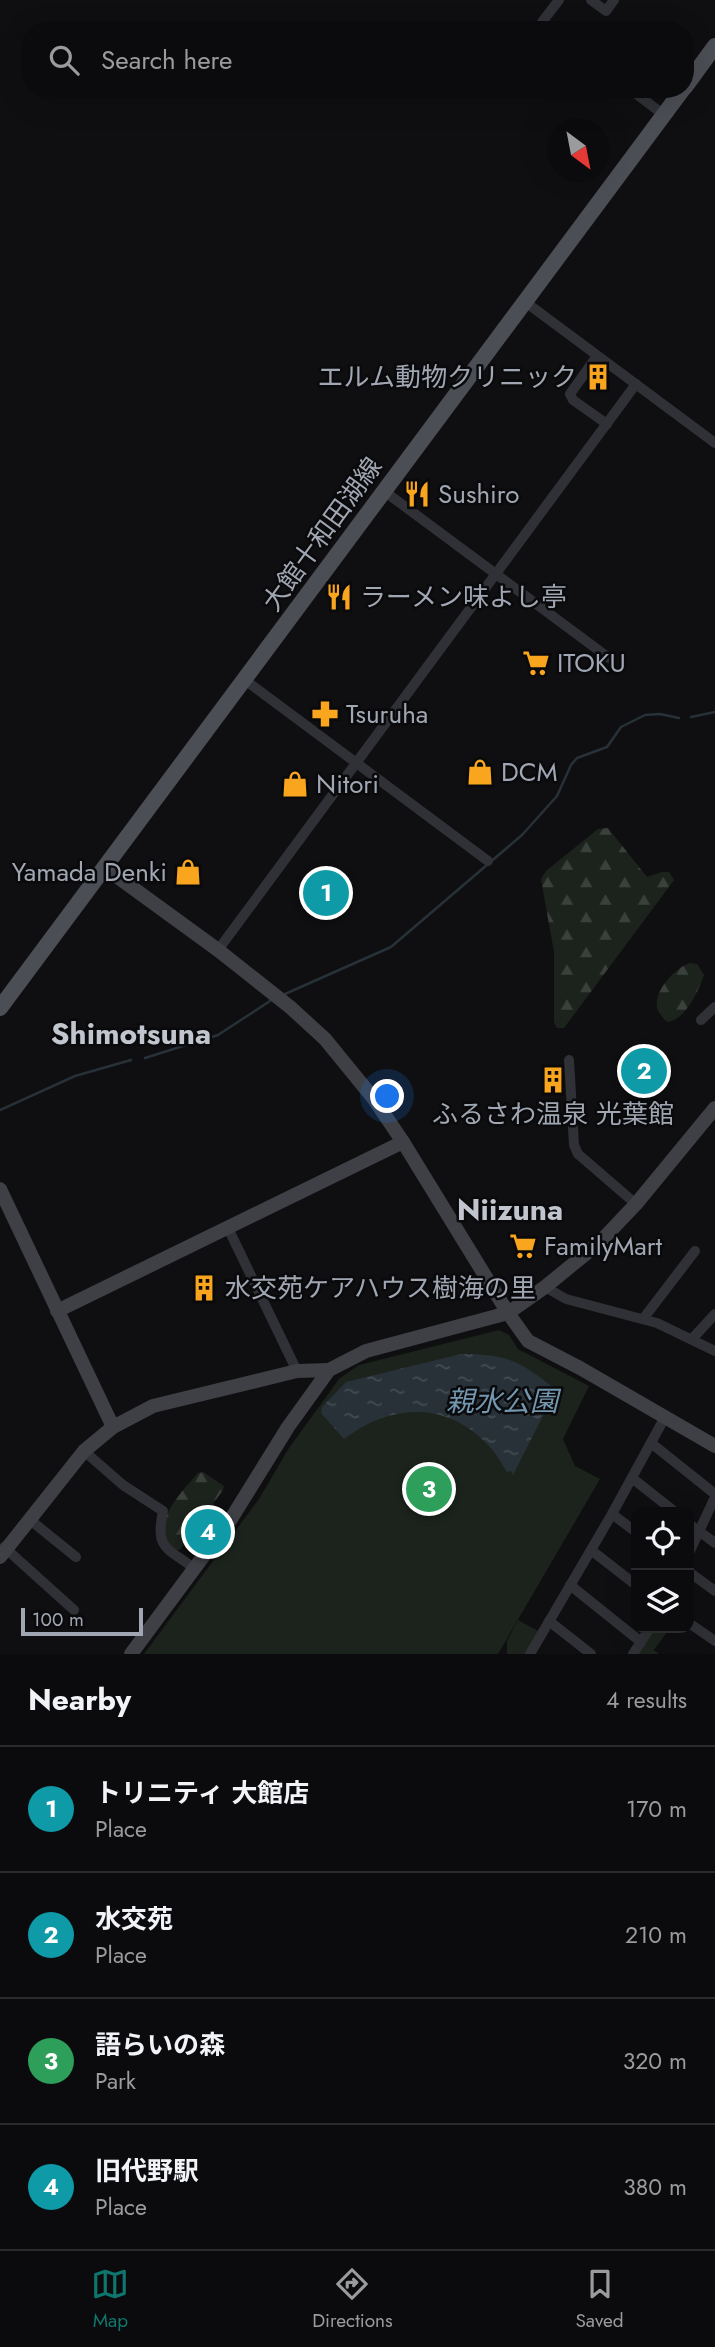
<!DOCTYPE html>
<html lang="en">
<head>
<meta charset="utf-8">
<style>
	:root { --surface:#0b0b0d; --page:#141416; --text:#f1f3f6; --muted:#9a9b9d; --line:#2b2b2e; --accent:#0f766e }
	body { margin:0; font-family:Jost,"Noto Sans JP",sans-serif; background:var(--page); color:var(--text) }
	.controls { position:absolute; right:21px; bottom:21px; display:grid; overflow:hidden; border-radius:14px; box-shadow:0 7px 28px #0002 }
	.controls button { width:63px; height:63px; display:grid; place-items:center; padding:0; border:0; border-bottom:2px solid var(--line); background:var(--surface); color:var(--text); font:35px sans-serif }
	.compass { position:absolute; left:547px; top:119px; width:63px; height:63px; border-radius:50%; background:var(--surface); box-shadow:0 7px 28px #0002; rotate:148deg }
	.scale { position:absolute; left:21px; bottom:18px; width:122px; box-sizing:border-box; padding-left:7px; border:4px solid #a0a6b2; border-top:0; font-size:19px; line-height:24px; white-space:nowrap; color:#a0a6b2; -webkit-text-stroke:5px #0a0a0c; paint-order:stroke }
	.you { position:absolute; left:388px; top:1097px; width:24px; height:24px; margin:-18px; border:5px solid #fff; border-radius:50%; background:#1a73e8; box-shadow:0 0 0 10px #1a73e833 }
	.badge { display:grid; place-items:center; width:46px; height:46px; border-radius:50%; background:var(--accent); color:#fff; font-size:23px; font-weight:700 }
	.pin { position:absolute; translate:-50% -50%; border:4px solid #fff; box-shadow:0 2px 7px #0006 }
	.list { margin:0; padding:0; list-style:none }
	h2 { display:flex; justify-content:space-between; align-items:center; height:91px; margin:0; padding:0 28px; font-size:30px }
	h2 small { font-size:23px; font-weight:400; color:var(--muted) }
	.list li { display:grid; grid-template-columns:46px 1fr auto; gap:21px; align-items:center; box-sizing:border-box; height:126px; padding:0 28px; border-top:2px solid var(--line) }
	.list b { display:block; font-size:26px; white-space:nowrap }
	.list p { margin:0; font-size:23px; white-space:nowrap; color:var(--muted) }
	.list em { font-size:23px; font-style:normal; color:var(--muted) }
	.icon { flex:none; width:38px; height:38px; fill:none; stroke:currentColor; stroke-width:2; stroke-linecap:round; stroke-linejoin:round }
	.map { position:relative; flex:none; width:715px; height:1654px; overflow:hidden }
	.search { position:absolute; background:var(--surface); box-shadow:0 7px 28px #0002; left:21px; right:21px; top:21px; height:77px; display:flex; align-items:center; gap:18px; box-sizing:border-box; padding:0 24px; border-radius:28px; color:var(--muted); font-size:26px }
	.sheet { height:595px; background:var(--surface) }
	nav { display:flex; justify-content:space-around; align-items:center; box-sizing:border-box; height:98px; border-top:2px solid var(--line); background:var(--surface); font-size:19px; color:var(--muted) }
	nav a { display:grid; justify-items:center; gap:4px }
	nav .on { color:var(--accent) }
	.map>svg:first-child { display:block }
	.green { fill:#1c231c }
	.forest { fill:url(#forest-firs) }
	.water { fill:url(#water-ripples) }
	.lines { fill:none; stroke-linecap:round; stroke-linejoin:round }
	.stream { stroke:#273137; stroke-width:2.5 }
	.street { stroke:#303136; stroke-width:10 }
	.secondary { stroke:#3e4046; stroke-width:14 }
	.primary { stroke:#4c4e55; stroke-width:16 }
	.labels { text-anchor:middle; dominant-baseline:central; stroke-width:5; stroke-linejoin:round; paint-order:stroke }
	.poi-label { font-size:26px; fill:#a0a6b2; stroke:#0a0a0c; text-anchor:start }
	.street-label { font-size:26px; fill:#a0a6b2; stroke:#0a0a0c }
	.water-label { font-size:28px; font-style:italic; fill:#7497b0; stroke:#0a0a0c }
	.quarter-label { font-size:30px; font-weight:bold; fill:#c1c5ce; stroke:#0a0a0c }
</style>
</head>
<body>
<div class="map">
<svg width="715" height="1654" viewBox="0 0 715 1654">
	<defs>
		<pattern id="forest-firs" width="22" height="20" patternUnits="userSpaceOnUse" patternTransform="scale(1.75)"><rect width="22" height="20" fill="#1c231c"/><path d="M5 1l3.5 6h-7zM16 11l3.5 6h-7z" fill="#3a403b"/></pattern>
		<pattern id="water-ripples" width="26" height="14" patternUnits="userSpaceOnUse" patternTransform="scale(1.75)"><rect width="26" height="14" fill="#273137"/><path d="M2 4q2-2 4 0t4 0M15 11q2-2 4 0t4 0" fill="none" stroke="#434c52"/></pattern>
	</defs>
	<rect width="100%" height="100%" fill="#0f0f11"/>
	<g class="green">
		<path d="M499,1330L509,1335L518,1349L589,1386L563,1439L575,1466L600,1479L498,1654H144L259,1499L289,1448L339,1379L359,1365Z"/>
		<path d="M518,1620L540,1632L528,1654H507V1641Z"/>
		<path d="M656,1628H670L654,1650L659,1654H638Z"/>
	</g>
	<g class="forest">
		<path d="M608,828L647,877L662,872H669L674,880L564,1028H557L554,1022V952L541,879L546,871L598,829Z"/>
		<path d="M690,963L697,964L704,975C698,991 686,1020 667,1022C664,1018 658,1013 657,1008C654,990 675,968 690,963Z"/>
		<path d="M203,1472L224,1486L223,1490L180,1550H174C147,1525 181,1493 198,1473Z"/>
	</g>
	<path class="water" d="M461,1354C507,1354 521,1361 556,1390L513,1475L511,1471L507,1472C501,1463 496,1453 488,1445C446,1400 390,1404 344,1439L321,1413L322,1407L346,1382Z"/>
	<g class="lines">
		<g class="stream">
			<path d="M691,717L715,712"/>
			<path d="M285,994L391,947L522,835L557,796L571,765L577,758L607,747L621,727L645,715L660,714L679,718"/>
			<path d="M145,1058L218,1035L270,1001"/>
			<path d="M0,1110L75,1076L131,1060"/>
		</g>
		<g class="street">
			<path d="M591,0L606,11L614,0"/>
			<path d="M552,30L542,22L559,0"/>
			<path d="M630,89L664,115"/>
			<path d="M524,301L715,443"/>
			<path d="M597,356L570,394L573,400L607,424"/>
			<path d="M384,491L609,658"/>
			<path d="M245,680L488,861"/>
			<path d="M218,950L636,384"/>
			<path d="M701,1020L715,1007"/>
			<path d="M569,1060L574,1145L578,1154L636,1204"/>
			<path d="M228,1228L297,1371"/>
			<path d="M545,1287L566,1299L657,1323L715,1351"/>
			<path d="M643,1319L695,1251"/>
			<path d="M692,1339L715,1314"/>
			<path d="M651,1443L715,1494"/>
			<path d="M84,1451L123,1485L163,1511C155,1549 166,1547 194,1568"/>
			<path d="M632,1478L675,1512"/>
			<path d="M612,1514L636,1532"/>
			<path d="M29,1519L76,1557"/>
			<path d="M689,1524L715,1543"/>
			<path d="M4,1547L74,1610"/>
			<path d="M591,1550L636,1585"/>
			<path d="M689,1553L715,1497"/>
			<path d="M689,1572L715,1591"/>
			<path d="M570,1585L641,1642"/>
			<path d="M549,1621L591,1654"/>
			<path d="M689,1623L715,1641"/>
			<path d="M530,1654L612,1514L665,1417"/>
			<path d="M633,1654L650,1628"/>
		</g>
		<g class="secondary">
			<path d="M104,867L218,950L290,1007L325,1039L374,1099L403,1142L508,1313L528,1341L580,1368L715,1446"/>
			<path d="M0,1189L113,1427"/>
			<path d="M57,1311L403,1142"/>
			<path d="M0,1557L84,1451L113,1427L153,1406L297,1371L329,1370"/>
			<path d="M131,1654L231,1519L288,1427L329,1370L366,1351L508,1313L545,1287L599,1243L636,1204L715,1108"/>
		</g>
		<g class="primary">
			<path d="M685,87L715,46"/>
			<path d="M0,1008L683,89"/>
		</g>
	</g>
	<defs>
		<g id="building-bare" transform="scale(2.1)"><path d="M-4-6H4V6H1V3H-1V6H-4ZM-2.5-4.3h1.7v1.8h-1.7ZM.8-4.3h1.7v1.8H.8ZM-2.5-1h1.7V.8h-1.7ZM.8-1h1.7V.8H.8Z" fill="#faa51e" stroke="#0a0a0c" stroke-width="2.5" paint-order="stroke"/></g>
		<g id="restaurant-bare" transform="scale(2.1)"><path d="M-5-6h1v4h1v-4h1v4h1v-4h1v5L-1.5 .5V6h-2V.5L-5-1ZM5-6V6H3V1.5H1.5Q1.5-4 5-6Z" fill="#faa51e" stroke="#0a0a0c" stroke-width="2.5" paint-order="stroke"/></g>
		<g id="supermarket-bare" transform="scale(2.1)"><path d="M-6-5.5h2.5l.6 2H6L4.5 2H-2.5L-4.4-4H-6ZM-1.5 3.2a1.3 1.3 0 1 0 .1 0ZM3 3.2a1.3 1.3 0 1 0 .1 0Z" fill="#faa51e" stroke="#0a0a0c" stroke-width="2.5" paint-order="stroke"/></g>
		<g id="pharmacy-bare" transform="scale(2.1)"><path d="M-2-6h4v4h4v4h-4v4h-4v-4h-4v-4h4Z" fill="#faa51e" stroke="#0a0a0c" stroke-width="2.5" paint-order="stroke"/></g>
		<g id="shop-bare" transform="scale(2.1)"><path d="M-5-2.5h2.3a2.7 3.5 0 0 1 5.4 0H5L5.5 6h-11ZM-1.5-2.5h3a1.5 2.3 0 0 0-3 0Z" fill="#faa51e" stroke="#0a0a0c" stroke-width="2.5" paint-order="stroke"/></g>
	</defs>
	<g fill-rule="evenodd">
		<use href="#building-bare" x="598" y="377"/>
		<use href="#restaurant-bare" x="417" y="494"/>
		<use href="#restaurant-bare" x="339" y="597"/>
		<use href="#supermarket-bare" x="536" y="663"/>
		<use href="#pharmacy-bare" x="325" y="714"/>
		<use href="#shop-bare" x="480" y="772"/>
		<use href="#shop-bare" x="295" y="784"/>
		<use href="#shop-bare" x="188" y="872"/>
		<use href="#building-bare" x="553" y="1080"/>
		<use href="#supermarket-bare" x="523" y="1246"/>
		<use href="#building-bare" x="204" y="1288"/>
	</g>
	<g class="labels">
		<g class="poi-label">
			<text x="577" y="377" text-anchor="end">エルム動物クリニック</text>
			<text x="438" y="494">Sushiro</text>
			<text x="360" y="597">ラーメン味よし亭</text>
			<text x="557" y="663">ITOKU</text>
			<text x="346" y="714">Tsuruha</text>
			<text x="501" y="772">DCM</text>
			<text x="316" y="784">Nitori</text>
			<text x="167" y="872" text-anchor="end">Yamada Denki</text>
			<text x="553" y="1114" text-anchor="middle">ふるさわ温泉 光葉館</text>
			<text x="544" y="1246">FamilyMart</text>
			<text x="225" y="1288">水交苑ケアハウス樹海の里</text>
		</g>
		<g class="street-label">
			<text transform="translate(322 534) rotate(-54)">大館十和田湖線</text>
		</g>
		<g class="water-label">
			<text x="502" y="1401">親水公園</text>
		</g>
		<g class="quarter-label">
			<text x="131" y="1033">Shimotsuna</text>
			<text x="510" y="1209">Niizuna</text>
		</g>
	</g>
</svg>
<div class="controls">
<button><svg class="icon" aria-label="locate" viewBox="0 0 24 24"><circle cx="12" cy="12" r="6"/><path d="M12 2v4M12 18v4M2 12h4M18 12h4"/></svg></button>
<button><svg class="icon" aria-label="layers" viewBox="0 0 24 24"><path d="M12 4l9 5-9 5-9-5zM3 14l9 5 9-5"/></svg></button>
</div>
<svg class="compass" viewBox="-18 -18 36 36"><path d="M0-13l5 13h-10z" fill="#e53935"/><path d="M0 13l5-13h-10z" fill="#9a9b9d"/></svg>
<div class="scale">100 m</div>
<div class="you"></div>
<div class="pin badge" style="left:326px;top:893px;background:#0f9aa8">1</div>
<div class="pin badge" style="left:644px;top:1071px;background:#0f9aa8">2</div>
<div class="pin badge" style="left:429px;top:1489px;background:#2e9e5b">3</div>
<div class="pin badge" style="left:208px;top:1532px;background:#0f9aa8">4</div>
<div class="search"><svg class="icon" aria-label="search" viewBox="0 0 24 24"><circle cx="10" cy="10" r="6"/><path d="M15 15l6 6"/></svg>Search here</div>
</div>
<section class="sheet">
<h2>Nearby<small>4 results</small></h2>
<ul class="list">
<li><span class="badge" style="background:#0f9aa8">1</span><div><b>トリニティ 大館店</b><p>Place</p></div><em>170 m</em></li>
<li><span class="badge" style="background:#0f9aa8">2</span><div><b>水交苑</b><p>Place</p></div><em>210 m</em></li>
<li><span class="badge" style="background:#2e9e5b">3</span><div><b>語らいの森</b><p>Park</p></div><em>320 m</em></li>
<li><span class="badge" style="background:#0f9aa8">4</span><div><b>旧代野駅</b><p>Place</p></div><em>380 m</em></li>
</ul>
</section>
<nav>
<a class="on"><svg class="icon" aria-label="map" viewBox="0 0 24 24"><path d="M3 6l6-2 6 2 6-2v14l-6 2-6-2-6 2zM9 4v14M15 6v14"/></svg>Map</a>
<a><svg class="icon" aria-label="directions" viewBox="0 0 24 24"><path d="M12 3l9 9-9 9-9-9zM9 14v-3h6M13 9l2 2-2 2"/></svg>Directions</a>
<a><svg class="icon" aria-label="saved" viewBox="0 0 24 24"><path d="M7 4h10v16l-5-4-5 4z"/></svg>Saved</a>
</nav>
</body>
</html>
